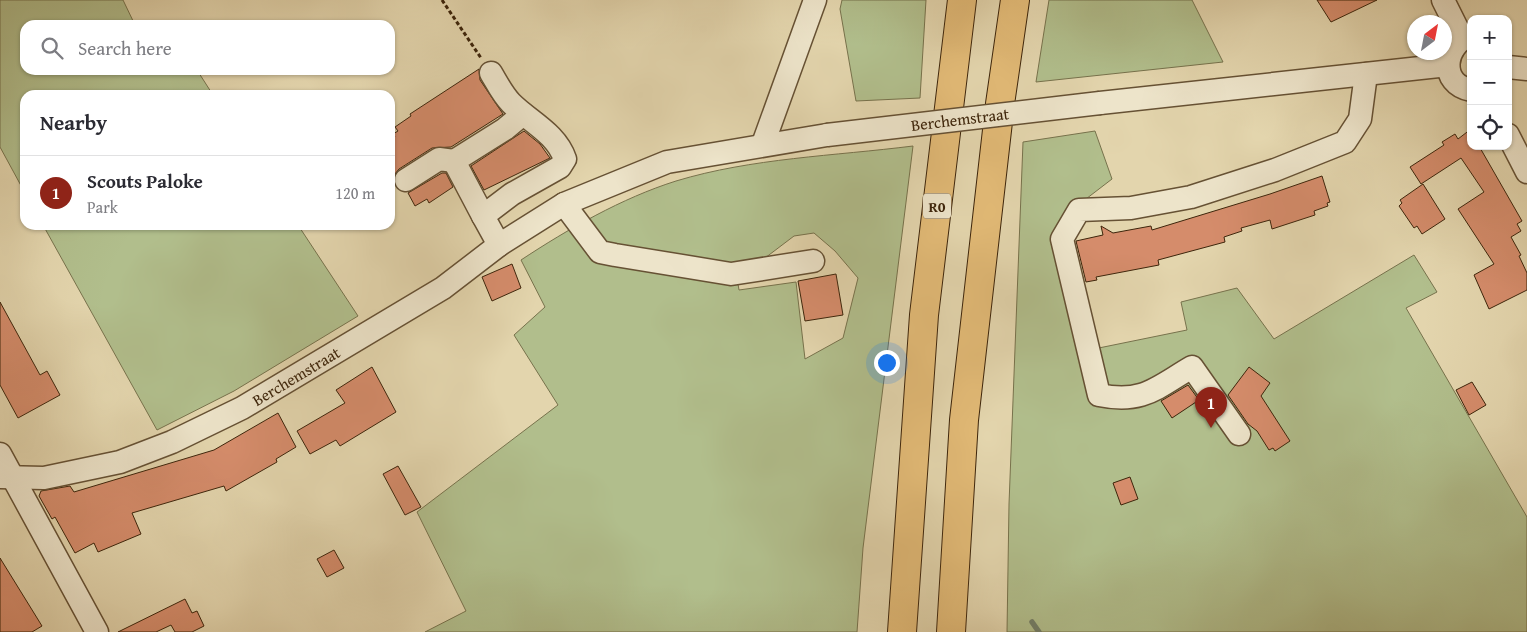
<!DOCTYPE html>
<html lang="en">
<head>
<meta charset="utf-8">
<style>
	:root { --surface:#fff; --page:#f7f7f7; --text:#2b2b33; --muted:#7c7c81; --line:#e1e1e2; --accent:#8f2418 }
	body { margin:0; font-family:"Gentium Book Plus",serif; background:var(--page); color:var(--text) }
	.controls { position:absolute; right:15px; top:15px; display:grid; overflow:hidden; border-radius:10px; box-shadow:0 1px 4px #0004 }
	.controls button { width:45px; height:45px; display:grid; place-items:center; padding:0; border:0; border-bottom:1px solid var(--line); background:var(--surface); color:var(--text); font:25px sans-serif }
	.compass { position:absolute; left:1407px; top:15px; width:45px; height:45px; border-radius:50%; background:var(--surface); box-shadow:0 1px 4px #0004; rotate:32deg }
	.you { position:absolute; left:886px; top:362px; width:18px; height:18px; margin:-12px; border:4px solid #fff; border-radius:50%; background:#1a73e8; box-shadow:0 0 0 8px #1a73e833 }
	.badge { display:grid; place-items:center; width:32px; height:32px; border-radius:50%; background:var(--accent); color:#fff; font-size:16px; font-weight:700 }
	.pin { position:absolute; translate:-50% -41px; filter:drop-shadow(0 1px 2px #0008) }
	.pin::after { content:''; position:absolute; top:26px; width:18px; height:15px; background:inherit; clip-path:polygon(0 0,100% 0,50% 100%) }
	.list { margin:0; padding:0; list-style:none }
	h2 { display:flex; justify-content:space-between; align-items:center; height:65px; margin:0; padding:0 20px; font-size:21px }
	h2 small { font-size:16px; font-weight:400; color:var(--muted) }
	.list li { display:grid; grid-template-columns:32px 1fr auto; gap:15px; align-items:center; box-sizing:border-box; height:75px; padding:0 20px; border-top:1px solid var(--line) }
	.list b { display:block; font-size:19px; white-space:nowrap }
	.list p { margin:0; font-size:16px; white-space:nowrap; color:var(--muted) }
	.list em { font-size:16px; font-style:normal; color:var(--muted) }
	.icon { flex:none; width:28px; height:28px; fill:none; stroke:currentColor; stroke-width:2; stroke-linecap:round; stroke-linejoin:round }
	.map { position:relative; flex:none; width:1527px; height:632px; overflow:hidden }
	.search { position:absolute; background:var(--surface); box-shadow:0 1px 4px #0004; left:20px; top:20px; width:375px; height:55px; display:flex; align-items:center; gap:12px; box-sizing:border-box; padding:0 18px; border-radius:15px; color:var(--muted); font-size:19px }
	.panel { position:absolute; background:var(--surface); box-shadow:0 1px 4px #0004; left:20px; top:90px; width:375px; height:140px; border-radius:15px }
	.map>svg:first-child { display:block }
	.green { fill:#b1be8c; stroke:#77724c; fill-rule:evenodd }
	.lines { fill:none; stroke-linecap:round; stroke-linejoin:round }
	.stream { stroke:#727e68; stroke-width:5.5 }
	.building { fill:#d58c6b; stroke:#3d250b }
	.minor-casing { stroke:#665134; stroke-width:25 }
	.highway-casing { stroke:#3d250b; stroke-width:30 }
	.path { stroke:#3d250b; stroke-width:3; stroke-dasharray:4 2.5; stroke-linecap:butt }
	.minor { stroke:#ede4ca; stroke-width:22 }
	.highway { stroke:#e2ba76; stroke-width:28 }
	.minor-bridge-casing { stroke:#665134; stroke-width:25; stroke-linecap:butt }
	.minor-bridge { stroke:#ede4ca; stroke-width:22 }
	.labels { text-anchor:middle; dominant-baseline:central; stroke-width:5; stroke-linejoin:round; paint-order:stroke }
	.shield { fill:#ede4ca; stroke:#725e44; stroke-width:1 }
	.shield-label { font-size:15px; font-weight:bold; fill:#3d250b }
	.street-label { font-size:16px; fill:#3d250b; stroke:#ede4ca }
</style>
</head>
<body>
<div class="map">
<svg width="1527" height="632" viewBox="0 0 1527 632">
	<rect width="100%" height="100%" fill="#e3d5ad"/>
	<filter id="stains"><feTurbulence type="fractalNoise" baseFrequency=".004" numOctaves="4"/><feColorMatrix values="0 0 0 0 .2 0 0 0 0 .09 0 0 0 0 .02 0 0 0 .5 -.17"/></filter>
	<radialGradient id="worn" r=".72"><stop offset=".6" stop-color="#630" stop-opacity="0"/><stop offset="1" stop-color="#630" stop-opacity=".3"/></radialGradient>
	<g class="green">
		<path d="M0,0H123L135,25H25V70H197L213,95H25V193L0,147Z"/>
		<path d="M842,0H926L920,98L856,101L840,9Z"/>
		<path d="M1049,0H1192L1223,62L1036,82Z"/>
		<path d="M1095,131L1112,179L1069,212L1084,351L1187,330L1181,302L1237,288L1274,339L1414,255L1437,292L1406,308L1527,517V632H1007L1009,504L1023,142Z"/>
		<path d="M913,146L863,548L857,632H425L466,611L417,512L558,405L514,335L545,307L521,260C568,229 622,198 676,181C752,158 834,156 913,146ZM814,233L835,251L858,278L843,338L805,359L796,282L739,290L735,266L765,258L794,236Z"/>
		<path d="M43,225H298L358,316L234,391L157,430Z"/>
	</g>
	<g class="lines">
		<path class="stream" d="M1032,622L1039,632"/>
	</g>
	<g class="building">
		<path d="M1317,0H1377L1331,22Z"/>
		<path d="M479,69L480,80L503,114L451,147L432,148L399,169L390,180V141L395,137L393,134L398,131L395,127L411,116L410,114Z"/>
		<path d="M1471,129V146H1479L1522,221L1517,224L1521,231L1511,237L1521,255L1519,256L1527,273V290L1489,309L1474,275L1494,264L1458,209L1484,192L1461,158L1421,184L1410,167L1444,145L1442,142L1455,134L1458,139Z"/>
		<path d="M524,131L540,144L550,158L484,190L471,166Z"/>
		<path d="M442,173H446L453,187L429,203L427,199L415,206L408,193Z"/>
		<path d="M1322,176L1330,202L1327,203L1328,206L1314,211L1315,215L1272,229L1270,220L1241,228L1242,231L1224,237L1225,242L1158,260L1159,265L1096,277L1097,280L1086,282L1076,241L1103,235L1101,226L1113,233L1151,226L1152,230L1270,194Z"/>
		<path d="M1423,184L1445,219L1422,234L1417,226L1414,228L1399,206L1402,203L1400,200Z"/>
		<path d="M512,264L521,288L492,301L482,277Z"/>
		<path d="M836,274L843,315L805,321L798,281Z"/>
		<path d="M0,302L40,375L47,371L60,395L18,418L0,385Z"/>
		<path d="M372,367L396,412L340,446L336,440L310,454L297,431L345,403L336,390Z"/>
		<path d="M1249,367L1270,383L1261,396L1290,441L1275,451L1273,448L1269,450L1257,431L1248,424L1228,395Z"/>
		<path d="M1472,382L1486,405L1469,415L1456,390Z"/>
		<path d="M1188,385L1199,400L1172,418L1161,401Z"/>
		<path d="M278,413L296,447L276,459L277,462L226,491L224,486L132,513L141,534L98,552L94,543L75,553L55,517L52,519L39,496L41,491L70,486L74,492L214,450Z"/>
		<path d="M398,466L421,507L405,515L383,474Z"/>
		<path d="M1130,477L1138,499L1121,505L1113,483Z"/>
		<path d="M334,550L344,568L327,577L317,559Z"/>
		<path d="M0,558L42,626L32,632H0Z"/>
		<path d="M185,599L192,613L197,611L204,626L192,632H175L171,625L156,632H118Z"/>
	</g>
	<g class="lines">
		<g class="minor-casing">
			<g id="minor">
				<path d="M1443,0L1462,38"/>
				<path d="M1471,35C1443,45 1439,84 1471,90"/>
				<path d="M1508,67L1527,69"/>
				<path d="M491,73C497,83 503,95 511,103C530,122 556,133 565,159L560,167L512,194L483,216L499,245"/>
				<path d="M1100,103L1448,65"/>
				<path d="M1508,135L1527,172"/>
				<path d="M763,144L815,0"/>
				<path d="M406,180L439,159L454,161"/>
				<path d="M564,204L600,252L615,255L731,274L813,261"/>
				<path d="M483,216L454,161L505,129L523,114"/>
				<path d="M1239,434L1192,367C1156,388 1143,404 1099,395L1062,239L1079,210L1131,208L1191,197L1275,170L1345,142L1360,119L1366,74"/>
				<path d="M0,454L97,632"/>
				<path d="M0,477L44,478L120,462L172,442L242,408L443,288L499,245L564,204L667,162L827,135"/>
			</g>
		</g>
		<g class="highway-casing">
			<g id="highway">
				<path d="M902,632L924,315L962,0"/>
				<path d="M951,632L964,420L1000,104L1015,0"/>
			</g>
		</g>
		<path class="path" d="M442,0L481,58"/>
		<use href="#minor" class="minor"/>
		<use href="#highway" class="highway"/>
		<g class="minor-bridge-casing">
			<path id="minor-bridge" d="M827,135L1100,103"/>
		</g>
		<use href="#minor-bridge" class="minor-bridge"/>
	</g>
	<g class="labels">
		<rect class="shield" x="923" y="193.5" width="28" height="25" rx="4"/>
		<g class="shield-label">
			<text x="937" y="206">R0</text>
		</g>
		<g class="street-label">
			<text transform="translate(960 119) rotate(-7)">Berchemstraat</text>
			<text transform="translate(296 376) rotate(-31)">Berchemstraat</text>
		</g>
	</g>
	<rect width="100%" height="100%" filter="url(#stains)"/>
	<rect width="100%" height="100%" fill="url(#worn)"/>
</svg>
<div class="controls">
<button>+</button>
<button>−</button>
<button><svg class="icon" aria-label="locate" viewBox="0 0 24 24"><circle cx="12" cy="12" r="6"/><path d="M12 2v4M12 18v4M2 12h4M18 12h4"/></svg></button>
</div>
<svg class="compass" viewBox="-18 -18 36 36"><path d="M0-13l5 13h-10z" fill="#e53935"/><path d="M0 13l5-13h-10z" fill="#7c7c81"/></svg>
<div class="you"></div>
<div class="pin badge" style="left:1211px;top:428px">1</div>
<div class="search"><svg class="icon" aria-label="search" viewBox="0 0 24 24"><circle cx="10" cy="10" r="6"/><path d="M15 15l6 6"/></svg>Search here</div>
<section class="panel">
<h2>Nearby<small></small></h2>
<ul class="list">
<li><span class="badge">1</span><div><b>Scouts Paloke</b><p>Park</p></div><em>120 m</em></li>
</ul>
</section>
</div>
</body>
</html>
